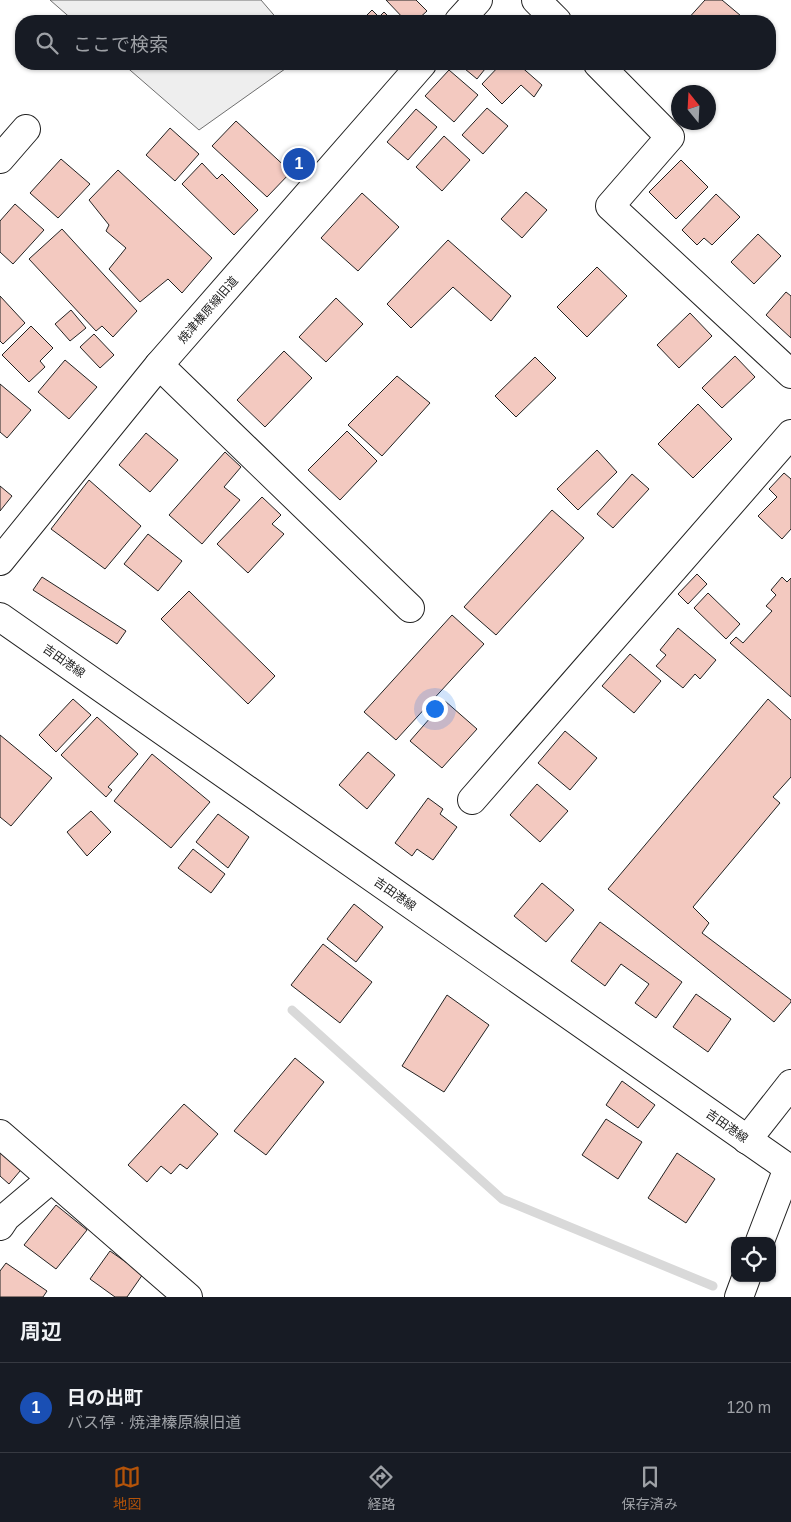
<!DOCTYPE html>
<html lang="ja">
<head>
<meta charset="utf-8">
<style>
	:root { --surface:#171b24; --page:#20242c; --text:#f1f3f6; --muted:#9ea1a6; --line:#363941; --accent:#b45309 }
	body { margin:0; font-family:Arial,"Noto Sans JP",sans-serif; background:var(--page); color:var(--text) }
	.controls { position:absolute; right:15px; bottom:15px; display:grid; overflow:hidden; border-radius:10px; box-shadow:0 1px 4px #0004 }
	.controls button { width:45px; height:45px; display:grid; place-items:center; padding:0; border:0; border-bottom:1px solid var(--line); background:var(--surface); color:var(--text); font:25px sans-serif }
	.compass { position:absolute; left:671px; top:85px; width:45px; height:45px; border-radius:50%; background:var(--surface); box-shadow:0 1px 4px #0004; rotate:342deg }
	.you { position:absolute; left:434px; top:708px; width:18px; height:18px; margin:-12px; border:4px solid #fff; border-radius:50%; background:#1a73e8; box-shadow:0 0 0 8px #1a73e833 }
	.badge { display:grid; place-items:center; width:32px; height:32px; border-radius:50%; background:var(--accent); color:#fff; font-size:16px; font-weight:700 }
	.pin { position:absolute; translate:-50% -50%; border:2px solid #fff; box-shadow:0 1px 5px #0006 }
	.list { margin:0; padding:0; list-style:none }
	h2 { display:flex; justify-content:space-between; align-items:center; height:65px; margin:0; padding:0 20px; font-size:21px }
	h2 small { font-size:16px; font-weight:400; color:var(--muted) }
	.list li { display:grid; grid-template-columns:32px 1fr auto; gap:15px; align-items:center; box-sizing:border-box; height:90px; padding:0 20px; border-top:1px solid var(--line) }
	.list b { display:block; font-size:19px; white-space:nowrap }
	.list p { margin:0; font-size:16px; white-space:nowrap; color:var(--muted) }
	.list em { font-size:16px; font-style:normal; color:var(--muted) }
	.icon { flex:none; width:28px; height:28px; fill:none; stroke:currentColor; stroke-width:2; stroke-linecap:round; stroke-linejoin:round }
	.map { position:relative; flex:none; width:791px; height:1297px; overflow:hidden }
	.search { position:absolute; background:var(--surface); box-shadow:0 1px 4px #0004; left:15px; right:15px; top:15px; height:55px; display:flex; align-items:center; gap:12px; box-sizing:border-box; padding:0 18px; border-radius:20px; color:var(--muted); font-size:19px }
	.sheet { height:155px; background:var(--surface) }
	nav { display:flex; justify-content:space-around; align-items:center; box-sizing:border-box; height:70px; border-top:1px solid var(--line); background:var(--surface); font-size:14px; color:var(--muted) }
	nav a { display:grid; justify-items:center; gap:2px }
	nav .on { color:var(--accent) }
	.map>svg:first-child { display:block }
	.green { fill:#eee; stroke:#6f6f6f }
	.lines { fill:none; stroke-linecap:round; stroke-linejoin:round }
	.stream { stroke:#d9d9d9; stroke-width:9 }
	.building { fill:#f3c9c0; stroke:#222 }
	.minor-casing { stroke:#222; stroke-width:30 }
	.tertiary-casing { stroke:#222; stroke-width:30 }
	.secondary-casing { stroke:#222; stroke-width:30 }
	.minor { stroke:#fff; stroke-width:28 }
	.tertiary { stroke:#fff; stroke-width:28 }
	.secondary { stroke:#fff; stroke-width:28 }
	.labels { text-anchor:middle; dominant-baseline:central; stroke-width:4; stroke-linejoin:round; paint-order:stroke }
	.street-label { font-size:12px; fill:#222; stroke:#fff }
</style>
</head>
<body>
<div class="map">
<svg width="791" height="1297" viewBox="0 0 791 1297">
	<rect width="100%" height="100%" fill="#fff"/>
	<g class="green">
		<path d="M50,0H261L279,21H74Z"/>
		<path d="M123,64H292L199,130Z"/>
	</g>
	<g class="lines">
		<path class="stream" d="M292,1010L502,1199L713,1286"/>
	</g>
	<g class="building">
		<path d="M386,0H416L427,11L416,21H406Z"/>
		<path d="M705,0H722L747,21H686Z"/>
		<path d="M372,10L379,17L384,12L393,21H361Z"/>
		<path d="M459,64H489L477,79Z"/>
		<path d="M501,64H518L542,85L534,97L521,85L502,104L482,84Z"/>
		<path d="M449,70L478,95L454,122L425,96Z"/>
		<path d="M487,108L508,126L483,154L462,135Z"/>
		<path d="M416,109L437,127L408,160L387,142Z"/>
		<path d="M236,121L291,172L267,197L212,146Z"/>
		<path d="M170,128L199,154L175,181L146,155Z"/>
		<path d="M444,136L470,160L442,191L416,167Z"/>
		<path d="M61,159L90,184L58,218L30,193Z"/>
		<path d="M681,160L708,187L676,219L649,192Z"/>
		<path d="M202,163L217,179L222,174L258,210L234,235L182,184Z"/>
		<path d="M118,170L212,258L182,293L168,279L140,302L109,269L126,248L106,231L109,225L89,200Z"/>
		<path d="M526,192L547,210L522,238L501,219Z"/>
		<path d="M362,193L399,227L358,271L321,238Z"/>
		<path d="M716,194L740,217L712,245L704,238L697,245L682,230Z"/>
		<path d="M15,204L44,230L13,264L0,252V221Z"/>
		<path d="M62,229L137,311L113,337L102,326L96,331L29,259Z"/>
		<path d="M758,234L781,256L754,284L731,262Z"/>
		<path d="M448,240L511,296L491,321L453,287L411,328L387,304Z"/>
		<path d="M597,267L627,296L587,337L557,307Z"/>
		<path d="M786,292L791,296V338L766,315Z"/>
		<path d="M0,296L25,323L3,344L0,341Z"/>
		<path d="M336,298L363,324L326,362L299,337Z"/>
		<path d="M71,310L86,328L70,341L55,324Z"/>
		<path d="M690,313L712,336L679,368L657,345Z"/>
		<path d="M31,326L53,348L40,361L45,367L29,382L2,355Z"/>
		<path d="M94,334L114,355L100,368L80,347Z"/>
		<path d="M284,351L312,378L265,427L237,400Z"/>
		<path d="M735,356L755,377L722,408L702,388Z"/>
		<path d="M535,357L556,378L516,417L495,396Z"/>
		<path d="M65,360L97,387L69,419L38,392Z"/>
		<path d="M397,376L430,403L382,456L348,425Z"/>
		<path d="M0,384L31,410L7,438L0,432Z"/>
		<path d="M698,404L732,439L693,478L658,444Z"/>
		<path d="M347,431L377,461L340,500L308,470Z"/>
		<path d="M146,433L178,460L150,492L119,465Z"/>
		<path d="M597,450L617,472L578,510L557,489Z"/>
		<path d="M225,452L241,467L224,487L240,500L202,544L169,515Z"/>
		<path d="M784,473L791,479V529L782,539L758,516L777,497L769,489Z"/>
		<path d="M632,474L649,489L613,528L597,514Z"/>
		<path d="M89,480L141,526L105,569L51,529Z"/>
		<path d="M0,486L12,496L0,511Z"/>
		<path d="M262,497L281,515L272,524L284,534L248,573L217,544Z"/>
		<path d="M552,510L584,538L496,635L464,607Z"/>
		<path d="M148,534L182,561L158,591L124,564Z"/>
		<path d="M697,574L707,584L688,604L678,594Z"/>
		<path d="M42,577L126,631L117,644L33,590Z"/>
		<path d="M782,577L787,582L791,578V697L730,643L736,637L743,643L772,611L766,606L776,595L771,590Z"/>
		<path d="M189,591L275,676L248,704L161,619Z"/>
		<path d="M708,593L740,624L726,639L694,608Z"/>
		<path d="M452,615L484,644L396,740L364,712Z"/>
		<path d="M678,628L716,660L700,679L695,674L683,688L656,666L666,655L660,650Z"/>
		<path d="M630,654L661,681L634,713L602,686Z"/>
		<path d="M73,699L91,715L56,752L39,735Z"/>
		<path d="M768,699L791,720V777L773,797L780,803L693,907L709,923L702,933L791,1000V1002L774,1022L608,889Z"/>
		<path d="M445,701L477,729L442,768L410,741Z"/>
		<path d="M97,717L138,754L108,787L112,790L106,797L61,755Z"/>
		<path d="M565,731L597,758L570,790L538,763Z"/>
		<path d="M0,735L52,778L11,826L0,817Z"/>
		<path d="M368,752L395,775L367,809L339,785Z"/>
		<path d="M152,754L210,802L171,848L114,801Z"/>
		<path d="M537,784L568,811L540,842L510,815Z"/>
		<path d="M428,798L443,809L440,814L457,827L433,860L417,849L412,856L395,843Z"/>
		<path d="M91,811L111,832L87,856L67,832Z"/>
		<path d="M218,814L249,837L228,868L196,842Z"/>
		<path d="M193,849L225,874L211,893L178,868Z"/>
		<path d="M542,883L574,910L546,942L514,916Z"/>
		<path d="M354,904L383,927L356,962L327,939Z"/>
		<path d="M600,922L682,982L656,1018L635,1003L649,984L621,964L605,986L571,961Z"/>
		<path d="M323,944L372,982L340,1023L291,985Z"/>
		<path d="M696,994L731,1019L708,1052L673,1027Z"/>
		<path d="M447,995L489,1025L444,1092L402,1066Z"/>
		<path d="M295,1058L324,1082L266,1155L234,1131Z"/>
		<path d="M622,1081L655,1105L638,1128L606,1105Z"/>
		<path d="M184,1104L218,1134L187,1169L180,1164L171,1174L161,1166L147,1182L128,1165Z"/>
		<path d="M606,1119L642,1142L618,1179L582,1155Z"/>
		<path d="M0,1141L26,1164L9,1184L0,1176Z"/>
		<path d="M677,1153L715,1179L686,1223L648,1198Z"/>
		<path d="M56,1205L87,1230L56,1269L24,1245Z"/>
		<path d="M110,1251L143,1274L127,1297H115L90,1279Z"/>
		<path d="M6,1263L47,1291L43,1297H0V1271Z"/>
	</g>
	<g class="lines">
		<g class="minor-casing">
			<g id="minor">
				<path d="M536,0L557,21"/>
				<path d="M598,64L670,137L610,206L791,374"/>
				<path d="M0,159L26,129"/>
				<path d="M159,365L410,608"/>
				<path d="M472,800L791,434"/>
				<path d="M0,1134L188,1297"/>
				<path d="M747,1140L791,1084"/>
				<path d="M0,1226L6,1217L51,1179"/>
			</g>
		</g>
		<g class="tertiary-casing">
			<g id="tertiary">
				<path d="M459,21L478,0"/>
				<path d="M0,561L159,365L422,64"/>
				<path d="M760,1241L788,1168"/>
				<path d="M739,1297L746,1278"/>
			</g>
		</g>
		<g class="secondary-casing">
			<path id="secondary" d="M0,617L791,1170"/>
		</g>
		<use href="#minor" class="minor"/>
		<use href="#tertiary" class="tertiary"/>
		<use href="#secondary" class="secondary"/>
	</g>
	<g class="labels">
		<g class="street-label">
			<text transform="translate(208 310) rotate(-49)">焼津榛原線旧道</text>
			<text transform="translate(64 661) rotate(35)">吉田港線</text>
			<text transform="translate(395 894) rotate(35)">吉田港線</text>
			<text transform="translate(727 1126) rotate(35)">吉田港線</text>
		</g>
	</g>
</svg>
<div class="controls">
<button><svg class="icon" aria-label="locate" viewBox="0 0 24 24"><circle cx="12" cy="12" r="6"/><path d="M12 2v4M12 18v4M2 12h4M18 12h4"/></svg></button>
</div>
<svg class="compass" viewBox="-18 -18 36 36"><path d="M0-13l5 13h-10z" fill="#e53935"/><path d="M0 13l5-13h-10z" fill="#9ea1a6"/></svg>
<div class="you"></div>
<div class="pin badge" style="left:299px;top:164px;background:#1a4fb4">1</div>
<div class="search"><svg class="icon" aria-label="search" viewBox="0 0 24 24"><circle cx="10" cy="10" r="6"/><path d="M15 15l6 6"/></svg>ここで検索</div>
</div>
<section class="sheet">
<h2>周辺<small></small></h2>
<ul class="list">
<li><span class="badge" style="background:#1a4fb4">1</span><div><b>日の出町</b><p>バス停 · 焼津榛原線旧道</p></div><em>120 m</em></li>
</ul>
</section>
<nav>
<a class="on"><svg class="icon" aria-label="map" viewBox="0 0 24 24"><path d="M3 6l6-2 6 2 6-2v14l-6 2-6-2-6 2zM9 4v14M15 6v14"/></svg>地図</a>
<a><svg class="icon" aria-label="directions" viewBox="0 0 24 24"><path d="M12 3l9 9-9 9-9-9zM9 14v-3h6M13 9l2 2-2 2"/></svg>経路</a>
<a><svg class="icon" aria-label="saved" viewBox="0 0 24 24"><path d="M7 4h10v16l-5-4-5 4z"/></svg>保存済み</a>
</nav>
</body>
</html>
